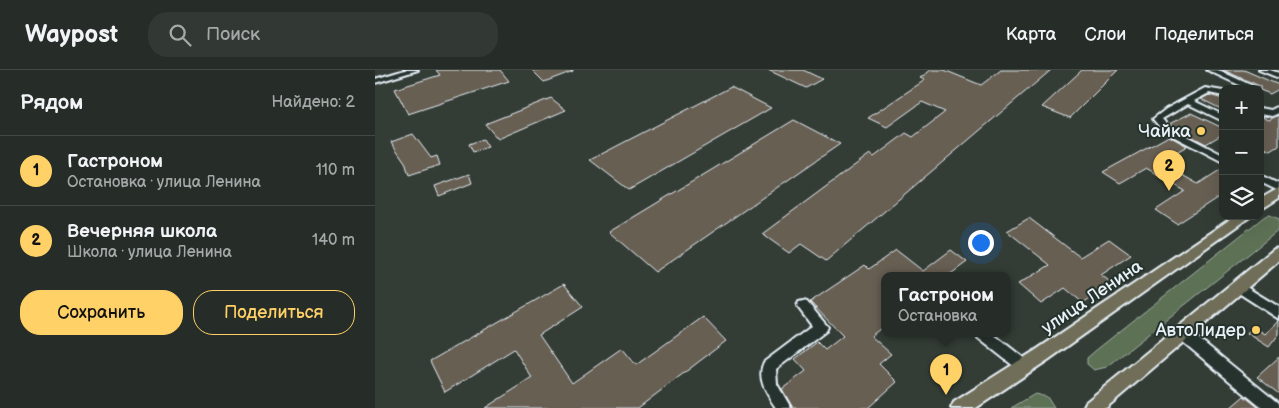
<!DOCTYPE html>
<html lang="ru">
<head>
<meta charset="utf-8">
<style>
	:root { --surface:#262d28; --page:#323934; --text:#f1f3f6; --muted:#a4a8a8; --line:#424945; --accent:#ffd166 }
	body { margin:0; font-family:"Balsamiq Sans",sans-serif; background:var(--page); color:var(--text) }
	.controls { position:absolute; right:15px; top:15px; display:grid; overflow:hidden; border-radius:10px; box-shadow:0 5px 20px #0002 }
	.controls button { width:45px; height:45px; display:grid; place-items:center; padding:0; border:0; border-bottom:1px solid var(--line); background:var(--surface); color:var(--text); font:25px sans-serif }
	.you { position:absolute; left:605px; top:172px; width:18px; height:18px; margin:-12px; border:4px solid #fff; border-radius:50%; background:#1a73e8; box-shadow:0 0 0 8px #1a73e833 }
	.badge { display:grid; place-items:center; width:32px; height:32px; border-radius:50%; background:var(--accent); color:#111; font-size:16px; font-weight:700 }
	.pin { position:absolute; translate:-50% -41px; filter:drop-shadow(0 1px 2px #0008) }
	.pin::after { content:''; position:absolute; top:26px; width:18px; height:15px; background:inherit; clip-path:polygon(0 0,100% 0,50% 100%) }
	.popup { position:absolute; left:506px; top:202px; width:130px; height:65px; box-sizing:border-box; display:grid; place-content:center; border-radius:10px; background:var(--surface); filter:drop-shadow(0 1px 4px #0005); font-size:16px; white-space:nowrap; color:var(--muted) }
	.popup b { font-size:19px; color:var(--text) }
	.popup::after { content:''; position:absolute; left:50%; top:100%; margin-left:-10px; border:10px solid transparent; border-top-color:var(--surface) }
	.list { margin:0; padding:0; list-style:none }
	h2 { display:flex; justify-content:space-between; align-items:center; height:65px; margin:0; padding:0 20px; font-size:21px }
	h2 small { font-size:16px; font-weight:400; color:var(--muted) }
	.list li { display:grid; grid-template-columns:32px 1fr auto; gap:15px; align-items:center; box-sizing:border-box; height:70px; padding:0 20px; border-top:1px solid var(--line) }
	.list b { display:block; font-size:19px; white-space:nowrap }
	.list p { margin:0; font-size:16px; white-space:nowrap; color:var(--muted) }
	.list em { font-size:16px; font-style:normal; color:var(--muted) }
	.actions { display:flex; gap:10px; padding:15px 20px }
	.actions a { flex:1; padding:11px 0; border:1px solid var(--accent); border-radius:20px; text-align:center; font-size:18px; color:var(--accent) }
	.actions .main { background:var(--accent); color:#111 }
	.icon { flex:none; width:28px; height:28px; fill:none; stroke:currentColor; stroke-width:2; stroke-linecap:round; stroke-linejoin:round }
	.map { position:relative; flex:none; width:904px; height:338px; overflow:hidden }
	header { display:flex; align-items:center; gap:30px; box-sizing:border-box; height:70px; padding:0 25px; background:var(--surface); border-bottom:1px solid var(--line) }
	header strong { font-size:24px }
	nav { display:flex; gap:28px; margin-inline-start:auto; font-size:18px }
	.search { width:350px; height:45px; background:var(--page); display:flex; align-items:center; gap:12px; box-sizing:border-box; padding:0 18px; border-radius:20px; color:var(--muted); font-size:19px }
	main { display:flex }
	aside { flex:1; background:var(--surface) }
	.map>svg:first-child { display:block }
	.green { fill:#5d7155; stroke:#a2b1a6 }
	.building { fill:#685e53; stroke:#e8f1f8 }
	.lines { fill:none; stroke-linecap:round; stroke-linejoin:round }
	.minor-casing { stroke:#e8f1f8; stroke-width:4 }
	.major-casing { stroke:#e8f1f8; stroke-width:4 }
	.minor { fill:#26332d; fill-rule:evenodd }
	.major { fill:#706e59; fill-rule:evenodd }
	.poi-dot { fill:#ffd166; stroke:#26332d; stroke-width:2 }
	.labels { text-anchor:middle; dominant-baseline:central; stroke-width:4; stroke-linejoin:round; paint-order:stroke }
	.poi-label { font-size:18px; fill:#e8f1f8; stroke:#26332d; text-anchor:end }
	.street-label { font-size:18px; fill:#e8f1f8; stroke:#26332d }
</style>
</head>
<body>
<header>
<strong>Waypost</strong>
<div class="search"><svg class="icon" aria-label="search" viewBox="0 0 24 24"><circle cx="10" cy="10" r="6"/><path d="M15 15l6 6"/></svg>Поиск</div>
<nav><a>Карта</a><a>Слои</a><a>Поделиться</a></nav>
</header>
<main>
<aside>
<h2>Рядом<small>Найдено: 2</small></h2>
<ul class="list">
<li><span class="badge">1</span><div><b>Гастроном</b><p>Остановка · улица Ленина</p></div><em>110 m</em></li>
<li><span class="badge">2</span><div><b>Вечерняя школа</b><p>Школа · улица Ленина</p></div><em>140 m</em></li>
</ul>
<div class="actions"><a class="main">Сохранить</a><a>Поделиться</a></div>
</aside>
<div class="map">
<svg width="904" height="338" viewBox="0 0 904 338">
	<rect width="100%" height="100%" fill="#333c35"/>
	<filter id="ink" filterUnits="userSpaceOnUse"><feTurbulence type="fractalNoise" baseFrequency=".02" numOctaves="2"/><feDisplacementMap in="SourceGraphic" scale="10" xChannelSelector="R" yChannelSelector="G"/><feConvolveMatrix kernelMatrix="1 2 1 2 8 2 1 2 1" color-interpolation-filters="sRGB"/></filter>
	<g filter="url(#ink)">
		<g class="green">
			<path d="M895,145L904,149V160L732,297L719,300L712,294V288L720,281L890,146Z"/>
			<path d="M660,324L672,327L679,338H636Z"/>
		</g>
		<g class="building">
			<path d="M61,0H125L134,11L33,44L20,19L65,5Z"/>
			<path d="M157,0H198V1L169,12Z"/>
			<path d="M393,0H428L447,9L431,18Z"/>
			<path d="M556,0H569L606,15L626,0H676L451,191L426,174L414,183L387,164L495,84L499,87L531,63L538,67L570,42L547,32L512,57L493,48L550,10L545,8Z"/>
			<path d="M707,0H743L695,48L667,37Z"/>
			<path d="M848,0H869L904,15V19L895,24L885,20V16Z"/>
			<path d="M356,17L396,38L254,120L215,90Z"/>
			<path d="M834,25L848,29V40L826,29Z"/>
			<path d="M176,28L191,40L123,69L110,54Z"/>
			<path d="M816,43L848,58V64L831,74L794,54Z"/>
			<path d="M904,45V76L896,81L885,76V46L894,50Z"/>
			<path d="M419,50L465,74L280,202L234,162Z"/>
			<path d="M38,64L56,88L62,86L65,95L34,105L30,92L16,72Z"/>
			<path d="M794,66L812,76L784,92L823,114L848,98V124L802,154L781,140L810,121L771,98L745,113L728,102Z"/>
			<path d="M108,69L113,77L98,82L94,74Z"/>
			<path d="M94,104L97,113L64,126L60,116Z"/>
			<path d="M654,148L705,187L734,169L756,185L726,205L737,213L708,233L690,218L666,234L643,214L675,195L632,161Z"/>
			<path d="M521,180L548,201L576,180L592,192L573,206H510V255L496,266L516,284L504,294L522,312L493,338H418L407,319L431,301L420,289L442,272L450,280L468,266L435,232L490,195L494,199Z"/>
			<path d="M189,214L208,237L164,265L197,313L247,278L261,295L328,247L351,271L263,338H110L157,308L139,279L70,322L55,291Z"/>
			<path d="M904,251V264L894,277L872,263L878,256L890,264Z"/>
			<path d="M904,287V324L882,307Z"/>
			<path d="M869,326L884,338H855Z"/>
		</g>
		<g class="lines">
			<g class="minor-casing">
				<g id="minor">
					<path d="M30,0H43L0,13V9Z"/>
					<path d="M832,0H843L880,17L873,19Z"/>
					<path d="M884,0H895L904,3V8Z"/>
					<path d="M830,18L848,21V26L834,23L819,31L848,45V51L813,34L787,49L794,57L848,85V92L788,61L778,49L791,39Z"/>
					<path d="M904,36V43L897,46L885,44V38L896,40Z"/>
					<path d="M885,105L904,114V121L885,112Z"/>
					<path d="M863,212L904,237V249L859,220L857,217L859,214Z"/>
					<path d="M428,231L432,232L453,257L451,261L401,299L402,314L416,338H401C392,324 381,308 389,292L437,256L422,236L424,232Z"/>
					<path d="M807,257L812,259L903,333L904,338H887L802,267L800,263L802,259Z"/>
					<path d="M602,264H618L655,293L657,297L655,301L650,303L645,301L603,268Z"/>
				</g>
			</g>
			<g class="major-casing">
				<g id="major">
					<path d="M904,118V128L885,140V129Z"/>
					<path d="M860,146H876L673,290L601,338H576L579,332L661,280Z"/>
					<path d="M904,178V191L731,338H708L711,332L899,179Z"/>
				</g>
			</g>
			<use href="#minor" class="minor"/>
			<use href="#major" class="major"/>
		</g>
	</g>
	<g class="poi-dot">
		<circle cx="826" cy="61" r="5"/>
		<circle cx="881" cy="260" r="5"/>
	</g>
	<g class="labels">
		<g class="poi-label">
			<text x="816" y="61">Чайка</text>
			<text x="871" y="260">АвтоЛидер</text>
		</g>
		<g class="street-label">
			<text transform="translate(717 227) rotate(-34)">улица Ленина</text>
		</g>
	</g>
</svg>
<div class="controls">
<button>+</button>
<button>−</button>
<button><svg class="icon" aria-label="layers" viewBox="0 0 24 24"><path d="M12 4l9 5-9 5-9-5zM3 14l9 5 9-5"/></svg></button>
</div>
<div class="you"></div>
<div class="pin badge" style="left:571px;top:325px">1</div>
<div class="popup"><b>Гастроном</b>Остановка</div>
<div class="pin badge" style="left:794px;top:121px">2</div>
</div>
</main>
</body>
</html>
